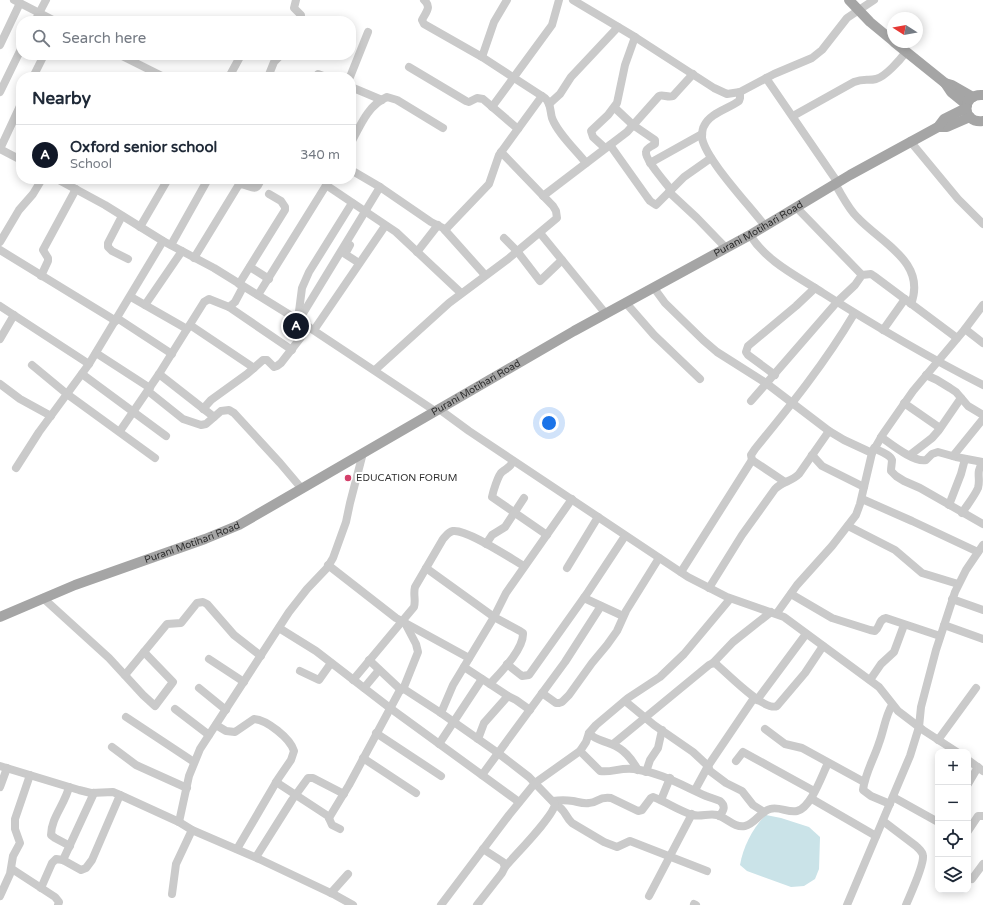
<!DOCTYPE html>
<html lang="en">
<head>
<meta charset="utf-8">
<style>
	:root { --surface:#fff; --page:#f2f2f3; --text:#1f2937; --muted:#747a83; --line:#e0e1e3; --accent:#111827 }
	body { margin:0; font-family:"Varela Round",sans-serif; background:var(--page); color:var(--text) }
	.controls { position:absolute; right:12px; bottom:12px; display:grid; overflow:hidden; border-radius:8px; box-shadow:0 2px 10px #0003 }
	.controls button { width:36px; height:36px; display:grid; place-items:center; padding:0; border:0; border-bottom:1px solid var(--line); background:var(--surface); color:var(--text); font:20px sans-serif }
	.compass { position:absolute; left:887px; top:12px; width:36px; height:36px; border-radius:50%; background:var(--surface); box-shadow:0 2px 10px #0003; rotate:281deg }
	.you { position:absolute; left:549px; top:423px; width:14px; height:14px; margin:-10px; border:3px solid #fff; border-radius:50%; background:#1a73e8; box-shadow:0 0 0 6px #1a73e833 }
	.badge { display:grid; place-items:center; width:26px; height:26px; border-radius:50%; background:var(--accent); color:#fff; font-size:13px; font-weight:700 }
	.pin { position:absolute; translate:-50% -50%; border:2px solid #fff; box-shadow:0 1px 4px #0006 }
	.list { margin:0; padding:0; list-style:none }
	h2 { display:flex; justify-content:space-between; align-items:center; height:52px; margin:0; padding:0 16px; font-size:17px }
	h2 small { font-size:13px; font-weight:400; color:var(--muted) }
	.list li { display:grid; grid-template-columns:26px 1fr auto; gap:12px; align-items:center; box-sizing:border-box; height:60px; padding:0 16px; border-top:1px solid var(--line) }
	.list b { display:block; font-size:15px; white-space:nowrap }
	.list p { margin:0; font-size:13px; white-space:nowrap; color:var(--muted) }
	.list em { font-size:13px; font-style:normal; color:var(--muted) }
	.icon { flex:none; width:22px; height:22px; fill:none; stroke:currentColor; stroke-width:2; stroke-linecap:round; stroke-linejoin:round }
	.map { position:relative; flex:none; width:983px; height:905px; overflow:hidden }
	.search { position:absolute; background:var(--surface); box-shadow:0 2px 10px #0003; left:16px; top:16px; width:340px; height:44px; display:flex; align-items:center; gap:10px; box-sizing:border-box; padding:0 14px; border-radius:16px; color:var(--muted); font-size:15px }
	.panel { position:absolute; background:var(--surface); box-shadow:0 2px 10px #0003; left:16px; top:72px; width:340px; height:112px; border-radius:16px }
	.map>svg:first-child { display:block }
	.water { fill:#cae3e8 }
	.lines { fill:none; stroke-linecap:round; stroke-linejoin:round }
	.minor { stroke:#cacaca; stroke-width:8 }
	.major { stroke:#a5a5a5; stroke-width:10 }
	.poi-dot { fill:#d4406a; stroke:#fff; stroke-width:1.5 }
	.labels { text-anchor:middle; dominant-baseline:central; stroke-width:4; stroke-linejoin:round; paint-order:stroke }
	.street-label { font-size:10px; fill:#2d2d2d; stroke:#fff }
	.poi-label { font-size:10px; fill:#2d2d2d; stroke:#fff; text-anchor:start }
</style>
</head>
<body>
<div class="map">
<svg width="983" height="905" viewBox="0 0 983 905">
	<rect width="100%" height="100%" fill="#fff"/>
	<path class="water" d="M766,815L781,818L809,827L820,837L819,869L815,879L804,886L791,887L747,871L740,865C743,847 753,827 766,815Z"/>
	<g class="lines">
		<g class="minor">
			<path d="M14,0L55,21"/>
			<path d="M296,0L294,8L301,15V21"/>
			<path d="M424,0C432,7 426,12 422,20L424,24L482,57L545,98C551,103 550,111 552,118C558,134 576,150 586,163"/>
			<path d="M573,0L635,37L714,88L727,94L740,92L774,74L812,58L822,50L847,18L874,0"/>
			<path d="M35,21L46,0"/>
			<path d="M0,45L20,3"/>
			<path d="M120,55L164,77"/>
			<path d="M482,57L494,22L507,0"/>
			<path d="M409,67L466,101L469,102L477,98L483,99L518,129"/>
			<path d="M33,77L44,55"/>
			<path d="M229,77L241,55"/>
			<path d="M268,77L274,62L281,55"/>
			<path d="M316,77L318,74L326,77"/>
			<path d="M350,77L368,32"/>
			<path d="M766,78L838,183"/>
			<path d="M351,87L382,100"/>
			<path d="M0,92L21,49"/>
			<path d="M740,92V98L739,101C728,109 710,113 704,126C702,129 702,134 702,138C706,160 750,206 765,226"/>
			<path d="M549,104L560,94L571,77L618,27"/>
			<path d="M492,107L552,25L559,0"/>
			<path d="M615,108L633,125L655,140V144C652,146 646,148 646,152C645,160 666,183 671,190"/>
			<path d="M793,116L854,82C864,78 868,81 876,79C885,77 900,60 906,52"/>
			<path d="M910,141L958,199L983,224"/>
			<path d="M351,143C360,126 368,105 387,97L397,100L443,128"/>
			<path d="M610,145L647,197L650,201L656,205L684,177L711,158"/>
			<path d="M605,148L593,137L591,131L608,115L617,103L625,65L635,37"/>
			<path d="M0,149L21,104"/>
			<path d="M0,149L21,160"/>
			<path d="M650,163L702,134"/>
			<path d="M351,170L380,187L431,222L443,228L485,275"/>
			<path d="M57,179L105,205L163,241L214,268L298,320L435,411"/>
			<path d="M835,184C842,195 848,208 857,217C881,243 927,262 911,304"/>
			<path d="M326,185L396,232L461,293"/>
			<path d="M669,192L697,218L726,248"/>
			<path d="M543,196L627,132L659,96C663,94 668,98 673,96L693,74"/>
			<path d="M796,207L862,275"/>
			<path d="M122,216L108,243V247L112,251L128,259"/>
			<path d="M140,227L168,179"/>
			<path d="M445,230L489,184L499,155L542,96"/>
			<path d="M540,233L606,314"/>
			<path d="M750,235C767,262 797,276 823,293C875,326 928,357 983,385"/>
			<path d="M504,238L517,251L540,281L562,260"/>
			<path d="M0,242L19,210L33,194L42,179"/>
			<path d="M171,245L208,179"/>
			<path d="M350,245L345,254L359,263"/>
			<path d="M0,250L116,321"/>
			<path d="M417,252L438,225"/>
			<path d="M194,258L238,186L241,184C252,186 256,194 261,179"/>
			<path d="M250,267L269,279"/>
			<path d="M41,276L48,261V258L43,250L76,189"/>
			<path d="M239,284L285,210V207L281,201L269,194"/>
			<path d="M654,288L665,303L703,340L717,352L766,383L829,431L844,440L872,453"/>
			<path d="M258,295L330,179"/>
			<path d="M131,297L187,329"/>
			<path d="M626,303L654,335L700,379"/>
			<path d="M145,305L182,251"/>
			<path d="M0,306L89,364"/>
			<path d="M229,307L292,350"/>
			<path d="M117,318L172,354"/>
			<path d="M298,319L302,288L309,272L352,203"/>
			<path d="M299,320L380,187"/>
			<path d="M190,325L254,368"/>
			<path d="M965,329L983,343"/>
			<path d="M314,330L385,226"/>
			<path d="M883,330L905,299"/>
			<path d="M0,339L14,315"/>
			<path d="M96,353L150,388"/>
			<path d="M32,365L67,394L155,458"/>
			<path d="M375,370L449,303L508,259L557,218L556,211L553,206L501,152"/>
			<path d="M82,374L166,436"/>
			<path d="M159,374L214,417"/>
			<path d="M775,375L748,355L746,352L748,346L796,306L815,288"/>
			<path d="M926,375L937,380L950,388L956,392L968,406L983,415"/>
			<path d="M0,384L20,399L51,416"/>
			<path d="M148,391L183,419L201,425L206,424L221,411L229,410L234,413L280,463L302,489"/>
			<path d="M751,401L837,302L855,285L862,275L871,274L874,276L957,338"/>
			<path d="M904,403L940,428"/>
			<path d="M203,409L211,400L247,374L263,360H267L274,367L277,366L281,363L309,327"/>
			<path d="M439,409L469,431L688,577L727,597L784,617L879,687L898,711L923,730L957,752"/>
			<path d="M120,431L159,374L204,302L209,299L229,307L235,302L243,287"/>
			<path d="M881,437C891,444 914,463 926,460L932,454L938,452L956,457L983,462"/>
			<path d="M874,448C879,451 890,454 892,460C892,463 891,467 891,471L896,476L904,481L920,488L983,524"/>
			<path d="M812,455L822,466L864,487"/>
			<path d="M910,455L932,438L939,430L961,398"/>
			<path d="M953,456L983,419"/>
			<path d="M513,461C511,467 507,468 502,472C498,475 493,492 492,497L547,535"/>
			<path d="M16,468L39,432L89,364L163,241"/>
			<path d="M785,482L752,460L751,455L755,449C791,405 825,363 854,314"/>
			<path d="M862,499L912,521L978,552"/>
			<path d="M949,505L961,474L965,459"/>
			<path d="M962,513C967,505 974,497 978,488C981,478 975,472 983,463"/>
			<path d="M848,526L895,550L922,573L958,584"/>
			<path d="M486,544L492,535L505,527L524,498"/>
			<path d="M328,565L396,618L469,658"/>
			<path d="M426,568L494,617L520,631L523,633C524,649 500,673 490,684"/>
			<path d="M567,568L598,517"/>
			<path d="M681,572L752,460"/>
			<path d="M709,588L742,535L775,489C783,481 791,482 799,474L829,431"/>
			<path d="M791,594L832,618L870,630L875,631C880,627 879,619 886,618L940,636"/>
			<path d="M43,598L109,658L143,695L155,706L173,682L144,652"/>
			<path d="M584,598L623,616"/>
			<path d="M952,599L983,610"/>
			<path d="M777,613L797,585L832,546L856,515L860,504L872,453L883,434L913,391L965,329L983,305"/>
			<path d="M944,625L983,639"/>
			<path d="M279,628L316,651L390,708L519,802"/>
			<path d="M209,659L244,682"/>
			<path d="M369,660L401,690"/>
			<path d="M713,663L733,642L771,612"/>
			<path d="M507,664L522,676L529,675L588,592L625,536"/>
			<path d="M464,667L508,696"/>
			<path d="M300,671L319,680L331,663"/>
			<path d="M125,675L167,624L181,623L197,603L203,602L207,604L234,635L261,656"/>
			<path d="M353,680L414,607C416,600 413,594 415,587L443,539C446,536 448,532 453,531C467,529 510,558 524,566"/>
			<path d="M870,680L881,664L894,652L904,625"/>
			<path d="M199,688L226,710"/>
			<path d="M364,688L379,670"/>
			<path d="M404,689V687L418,652L416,644L405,623"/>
			<path d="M542,693L556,703H559L562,702L569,695L592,663L607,645L617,631L626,611L659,558"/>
			<path d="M757,700L806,634"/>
			<path d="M625,701L654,725L693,752L708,766L710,771L726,783L742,791L753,805L764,812"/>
			<path d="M175,709L209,735"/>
			<path d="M441,713L453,685L494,617L506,593L572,499"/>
			<path d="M126,717L194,762"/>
			<path d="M216,725L226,731L235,732L254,719C267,720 290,738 294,751L291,760L278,779L237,849"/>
			<path d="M765,729L785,744L802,748L864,782"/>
			<path d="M376,733L441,776"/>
			<path d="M589,733C595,740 602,740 611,744C624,749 631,758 638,770"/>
			<path d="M478,739L484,723L508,696L516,700L530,710"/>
			<path d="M938,740L976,688"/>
			<path d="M439,744L482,679"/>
			<path d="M613,744L709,665L713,663L716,664C727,673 764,712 777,706L805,673L823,646"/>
			<path d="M112,747L136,765L187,788"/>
			<path d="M580,751L600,771C611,773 621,767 634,769C662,773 681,785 706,796C711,798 716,799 720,801C726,806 724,811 719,816"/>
			<path d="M363,758L416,793"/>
			<path d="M968,760L983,771"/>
			<path d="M736,761L743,752L814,791"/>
			<path d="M0,766L79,790L91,793L113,792L120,795L179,822L192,830L259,859L335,895L353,905"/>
			<path d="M646,772L650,760L658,748L662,730"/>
			<path d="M482,775L565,662L601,606"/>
			<path d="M276,782L328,816L332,825L340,829"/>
			<path d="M968,784L978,767"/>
			<path d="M0,787L7,768"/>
			<path d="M69,787C65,804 51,818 51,835L55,838L70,846"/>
			<path d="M695,790L708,766L754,698"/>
			<path d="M893,797L938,822"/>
			<path d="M812,799L876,836"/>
			<path d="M661,800L670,778"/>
			<path d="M553,801C560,800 566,800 573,801C578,802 584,804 589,803C598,803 598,796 611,798L638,811L642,810L651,798L653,797C667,802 679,811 693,815C701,817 709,813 717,815C727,818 734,828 745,826C755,824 760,812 770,809C779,806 788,813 797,811C811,808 822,775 828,763"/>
			<path d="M555,804C566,810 564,815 572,823L604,842L617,847L630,841L707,871"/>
			<path d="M890,804L871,796L863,790C865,773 874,759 879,743C884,730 885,717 892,705"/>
			<path d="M329,818L349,785L399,692L401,690L404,689L441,713L498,753L529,777L555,804C554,816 515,855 505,867"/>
			<path d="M883,821L916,846C919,849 923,852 923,856C924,866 910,895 906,905"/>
			<path d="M179,822L189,776L200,749L289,612L307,589L327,568L333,558L346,522L350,503L363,453"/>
			<path d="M968,831L978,816H983"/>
			<path d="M256,857L292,800L308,778H313L344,794"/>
			<path d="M63,860L94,793"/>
			<path d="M12,869L55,897L59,902L58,905"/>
			<path d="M972,879L983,864"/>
			<path d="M41,888L52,863L56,859L63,860L81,870L86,868L92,860L120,795"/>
			<path d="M331,893L348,874"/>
			<path d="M172,894L176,864L192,830"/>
			<path d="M0,896L10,874L13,856L20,843L15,829V819L30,775"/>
			<path d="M649,896L692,814"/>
			<path d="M694,904L696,905"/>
			<path d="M441,905L509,815L535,783L580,751L586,742L589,733L596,725L628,698L660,677L684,654L730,599"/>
			<path d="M477,905L502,873L505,867L503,862L483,849"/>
			<path d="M847,905L910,756L919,727L921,707L936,650L955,592L966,570L983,545"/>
		</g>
		<g class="major">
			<path d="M849,0L870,22L893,41"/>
			<path d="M894,42L945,83L952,85L973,97"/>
			<path d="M945,83L951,92L967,105"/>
			<path d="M983,95C961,93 961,124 983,121"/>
			<path d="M938,127H947L970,117"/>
			<path id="s1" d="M0,617L75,585L205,539L239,525L574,331L750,235L850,175L938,127L944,119L966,108"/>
		</g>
	</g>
	<circle class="poi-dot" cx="348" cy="478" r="4"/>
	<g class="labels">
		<g class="street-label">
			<text stroke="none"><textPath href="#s1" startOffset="854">Purani Motihari Road</textPath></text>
			<text stroke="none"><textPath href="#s1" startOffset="530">Purani Motihari Road</textPath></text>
			<text stroke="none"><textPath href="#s1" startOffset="206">Purani Motihari Road</textPath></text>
		</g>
		<g class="poi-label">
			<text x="356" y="478">EDUCATION FORUM</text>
		</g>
	</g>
</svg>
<div class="controls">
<button>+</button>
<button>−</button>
<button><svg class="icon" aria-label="locate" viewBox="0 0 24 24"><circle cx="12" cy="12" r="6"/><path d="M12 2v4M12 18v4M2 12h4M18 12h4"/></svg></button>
<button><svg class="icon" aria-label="layers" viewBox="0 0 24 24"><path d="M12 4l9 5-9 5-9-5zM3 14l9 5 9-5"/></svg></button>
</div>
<svg class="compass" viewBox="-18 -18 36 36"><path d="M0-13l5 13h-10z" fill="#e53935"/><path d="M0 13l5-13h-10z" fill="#747a83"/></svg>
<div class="you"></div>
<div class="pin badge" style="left:296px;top:326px">A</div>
<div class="search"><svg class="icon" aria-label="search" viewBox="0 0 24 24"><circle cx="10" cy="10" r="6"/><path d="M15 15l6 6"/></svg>Search here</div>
<section class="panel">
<h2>Nearby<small></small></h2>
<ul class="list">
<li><span class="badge">A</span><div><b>Oxford senior school</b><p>School</p></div><em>340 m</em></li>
</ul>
</section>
</div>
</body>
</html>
